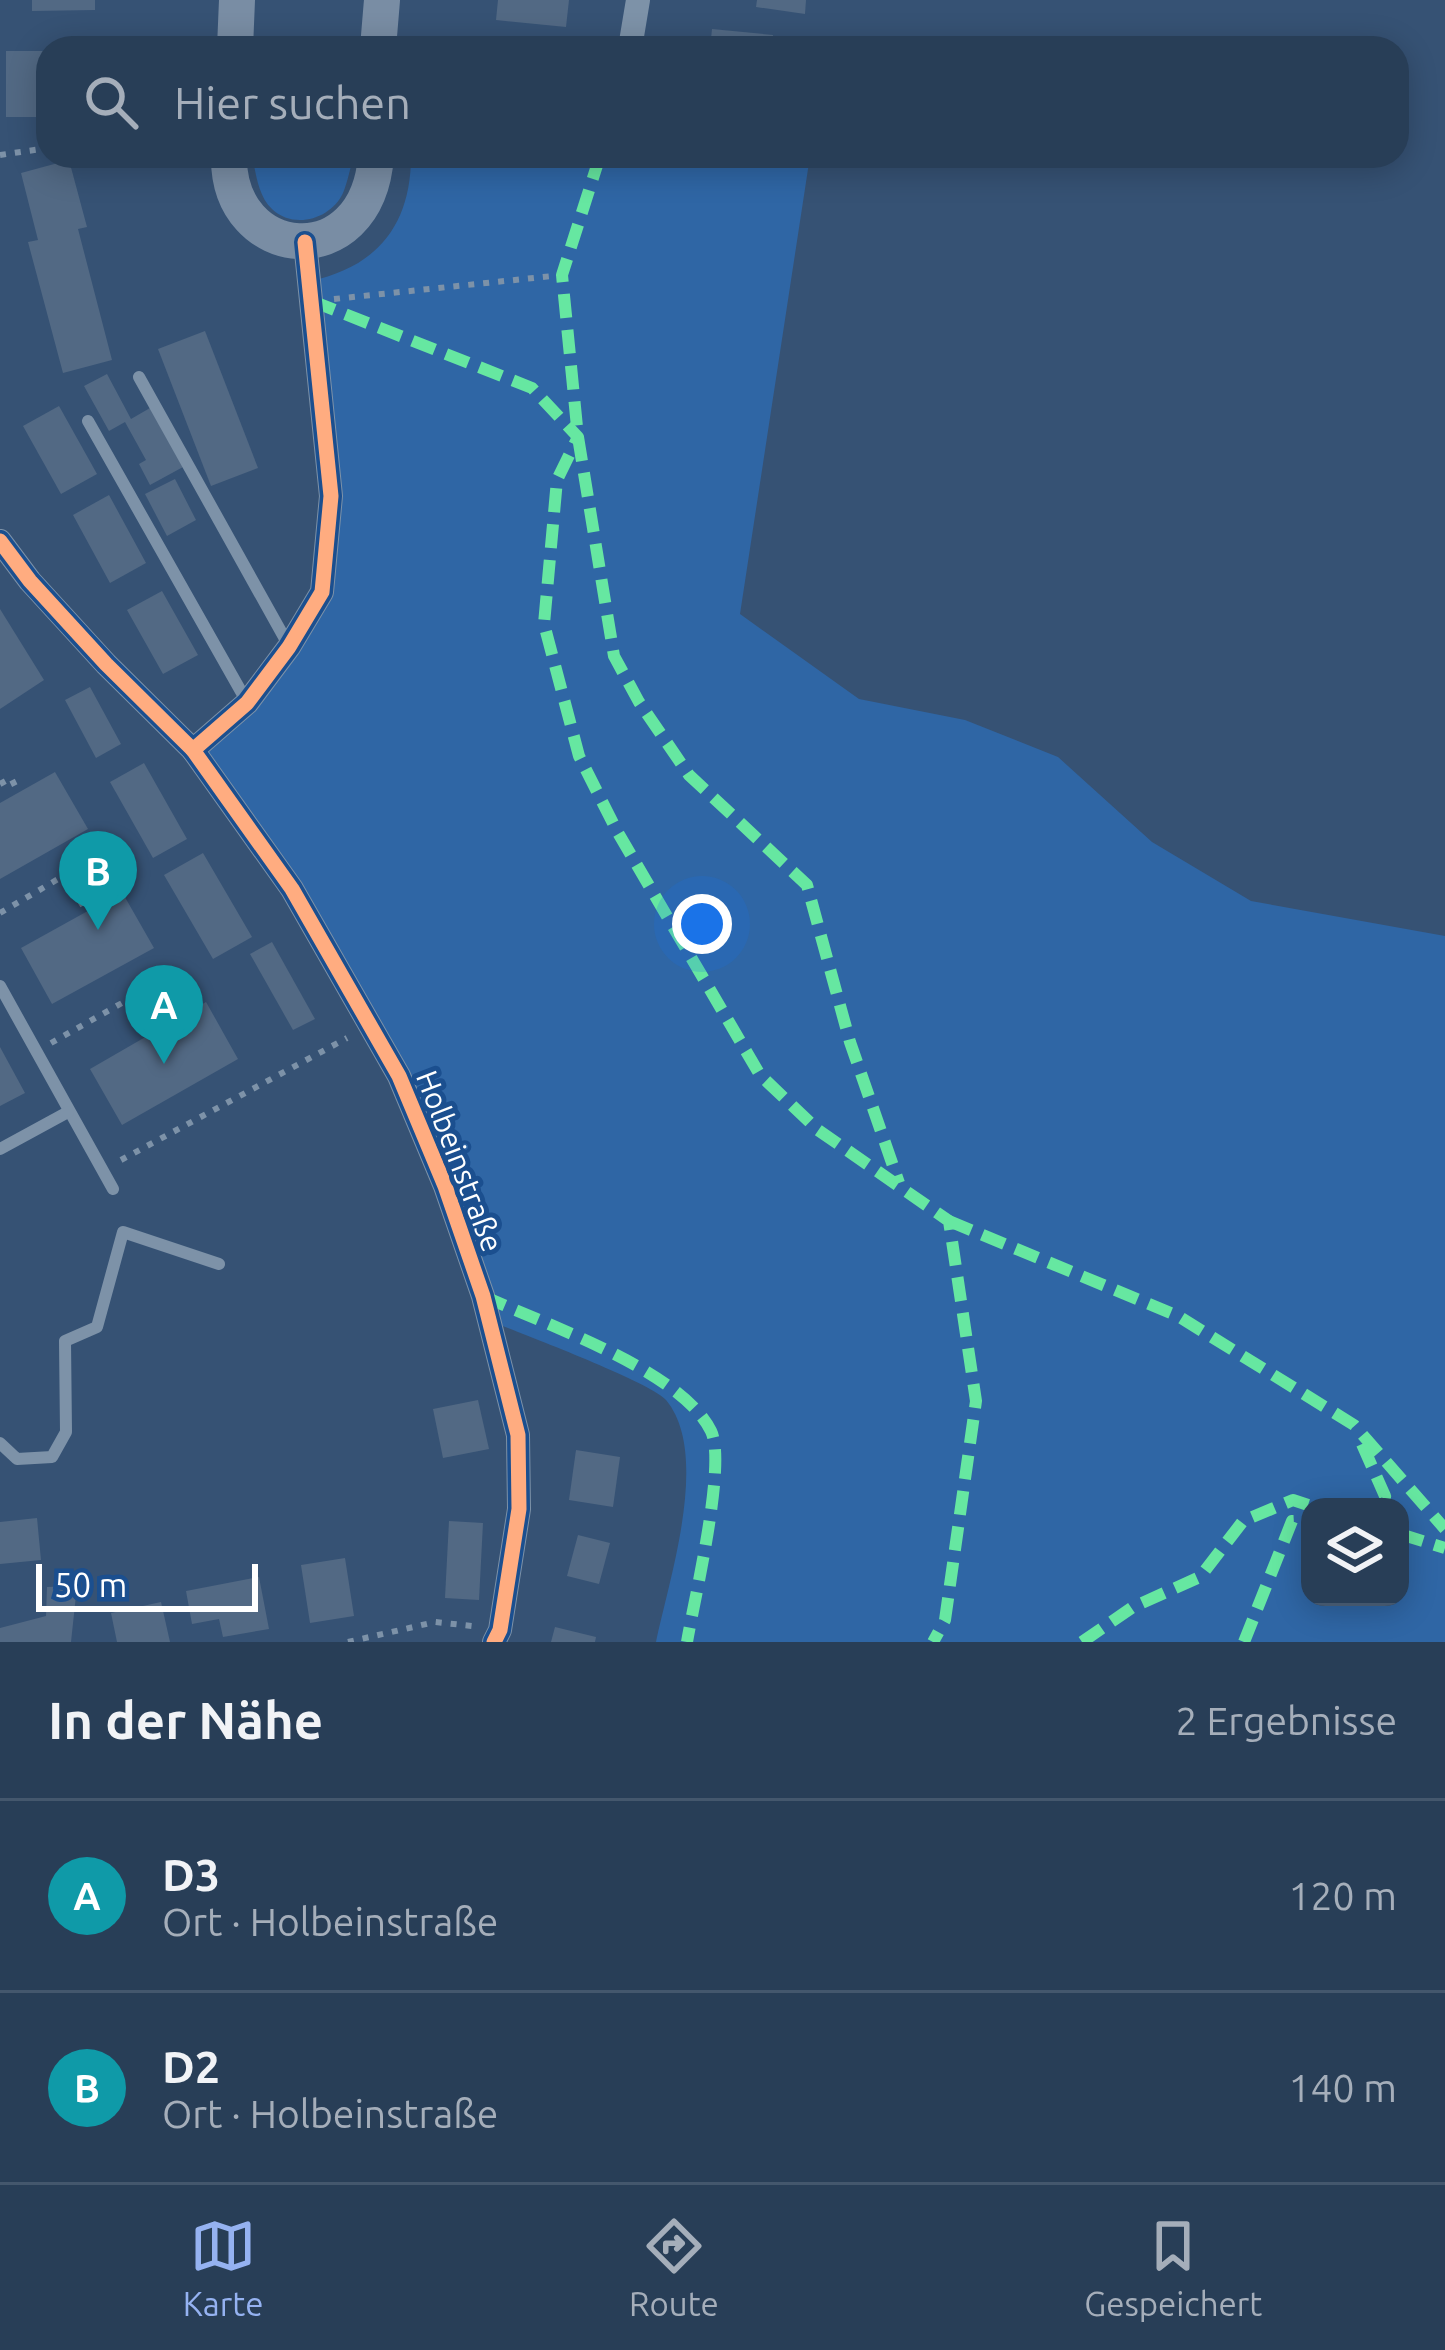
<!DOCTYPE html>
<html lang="de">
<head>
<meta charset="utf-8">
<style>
	:root { --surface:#283e57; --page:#30455d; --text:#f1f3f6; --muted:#a5aeba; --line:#44576d; --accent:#95b2f1 }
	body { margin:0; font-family:Ubuntu,sans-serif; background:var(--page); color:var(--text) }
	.controls { position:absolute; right:36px; bottom:36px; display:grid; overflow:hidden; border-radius:24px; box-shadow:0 6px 30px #0003 }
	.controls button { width:108px; height:108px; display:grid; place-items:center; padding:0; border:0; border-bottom:3px solid var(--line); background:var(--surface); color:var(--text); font:60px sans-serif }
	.scale { position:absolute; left:36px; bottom:30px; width:222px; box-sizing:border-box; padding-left:12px; border:6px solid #fff; border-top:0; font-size:33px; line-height:42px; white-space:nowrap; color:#fff; -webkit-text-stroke:9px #1b4f8f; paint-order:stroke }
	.you { position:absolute; left:702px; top:924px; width:42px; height:42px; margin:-30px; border:9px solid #fff; border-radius:50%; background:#1a73e8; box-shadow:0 0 0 18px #1a73e833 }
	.badge { display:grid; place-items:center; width:78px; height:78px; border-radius:50%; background:var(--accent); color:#fff; font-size:39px; font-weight:700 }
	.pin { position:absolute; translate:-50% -99px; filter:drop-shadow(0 3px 6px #0008) }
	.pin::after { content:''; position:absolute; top:63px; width:42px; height:36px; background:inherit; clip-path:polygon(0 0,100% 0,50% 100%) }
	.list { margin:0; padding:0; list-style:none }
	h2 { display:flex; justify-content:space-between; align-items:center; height:156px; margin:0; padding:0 48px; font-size:51px }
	h2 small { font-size:39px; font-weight:400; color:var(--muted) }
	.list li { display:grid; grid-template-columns:78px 1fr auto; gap:36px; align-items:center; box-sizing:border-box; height:192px; padding:0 48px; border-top:3px solid var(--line) }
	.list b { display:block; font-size:45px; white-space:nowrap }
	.list p { margin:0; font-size:39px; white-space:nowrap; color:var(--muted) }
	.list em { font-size:39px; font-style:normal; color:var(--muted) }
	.icon { flex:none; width:66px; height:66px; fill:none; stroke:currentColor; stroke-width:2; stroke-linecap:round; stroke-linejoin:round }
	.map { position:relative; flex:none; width:1445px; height:1642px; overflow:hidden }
	.search { position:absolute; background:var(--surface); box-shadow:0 6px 30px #0003; left:36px; right:36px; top:36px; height:132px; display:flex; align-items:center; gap:30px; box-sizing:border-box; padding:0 42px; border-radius:36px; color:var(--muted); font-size:45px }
	.sheet { height:540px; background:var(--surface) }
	nav { display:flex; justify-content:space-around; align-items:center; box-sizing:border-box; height:168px; border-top:3px solid var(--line); background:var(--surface); font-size:33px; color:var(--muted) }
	nav a { display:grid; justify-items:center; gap:6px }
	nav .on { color:var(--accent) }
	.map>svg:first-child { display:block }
	.green { fill:#2f66a5; fill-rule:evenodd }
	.building { fill:#526984 }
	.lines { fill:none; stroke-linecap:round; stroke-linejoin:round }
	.path { stroke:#7d92a8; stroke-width:6; stroke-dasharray:6 9; stroke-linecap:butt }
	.service { stroke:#7d92a8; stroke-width:12 }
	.minor { stroke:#7d92a8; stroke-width:24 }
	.secondary { stroke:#798da4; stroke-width:36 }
	.quiet { stroke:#66e7a1; stroke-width:12; stroke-dasharray:24 12; stroke-linecap:butt }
	.cycleway-casing { stroke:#1b4f8f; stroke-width:22 }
	.cycleway { stroke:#ffac80; stroke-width:15 }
	.labels { text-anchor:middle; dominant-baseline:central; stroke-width:10; stroke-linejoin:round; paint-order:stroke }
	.street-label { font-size:30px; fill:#fff; stroke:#1b4f8f }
</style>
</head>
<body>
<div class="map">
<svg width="1445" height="1642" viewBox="0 0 1445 1642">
	<rect width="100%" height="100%" fill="#365274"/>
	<g class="green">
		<path d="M252,156H354C350,168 348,181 343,193C331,219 294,230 272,209C258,196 256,173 252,156Z"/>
		<path d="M411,156H810L740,614L859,699L965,720L1058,757L1152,842L1251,901L1445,936V1642H656C669,1579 711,1454 666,1400C652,1383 520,1333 490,1321L399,1076L193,750L247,703L322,592L331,496L310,281C377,267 411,225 411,156ZM1310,1507H1400V1597H1310Z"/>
	</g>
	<g class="building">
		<path d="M32,0H95V10L32,11Z"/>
		<path d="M498,0H569L566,27L496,20Z"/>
		<path d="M757,0H806L805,14L756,7Z"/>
		<path d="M712,29L773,35L772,48H710Z"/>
		<rect x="6" y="51" width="42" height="66"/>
		<path d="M69,160L87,227L78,229L112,360L63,373L28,242L38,240L21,173Z"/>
		<path d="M205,331L258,468L211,486L158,349Z"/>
		<path d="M107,374L131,419L150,408L183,467L150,485L139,464L146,460L125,422L109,431L84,386Z"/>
		<path d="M59,406L97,474L61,494L23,426Z"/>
		<path d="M175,479L196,520L167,536L145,494Z"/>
		<path d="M109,495L146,563L110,583L73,515Z"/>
		<path d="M162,591L198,655L163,674L127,610Z"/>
		<path d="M0,609L44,680L0,709Z"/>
		<path d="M90,687L121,744L96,758L65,700Z"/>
		<path d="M144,763L187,839L153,858L110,782Z"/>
		<path d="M55,772L88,829L0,879V803Z"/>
		<path d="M203,853L252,937L213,959L164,875Z"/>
		<path d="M122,892L154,948L52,1004L21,948Z"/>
		<path d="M272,942L315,1019L293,1030L250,954Z"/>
		<path d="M206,1002L238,1059L122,1125L90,1069Z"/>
		<path d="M0,1047L25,1093L0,1106Z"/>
		<path d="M478,1400L489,1449L443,1458L433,1409Z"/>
		<path d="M576,1450L620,1457L613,1507L569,1500Z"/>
		<path d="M37,1518L41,1560L0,1564V1522Z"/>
		<path d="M449,1521L483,1523L479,1600L445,1598Z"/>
		<path d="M578,1535L610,1543L599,1584L567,1576Z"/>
		<path d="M345,1558L354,1616L310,1623L301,1565Z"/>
		<path d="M259,1577L269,1629L223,1637L219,1619L192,1624L186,1591Z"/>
		<path d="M77,1586L71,1642H0V1628L46,1616L47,1587Z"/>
		<path d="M161,1602L170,1642H117L111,1613Z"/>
		<path d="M555,1627L596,1637L595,1642H551Z"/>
	</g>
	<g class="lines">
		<g class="path">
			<path d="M0,155L48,148"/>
			<path d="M334,299L562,275"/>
			<path d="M0,784L11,778L18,792"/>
			<path d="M0,913L65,875L86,911"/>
			<path d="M51,1043L138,994L158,1030"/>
			<path d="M121,1160L347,1038"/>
			<path d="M348,1642L435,1622L472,1626"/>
		</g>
		<g class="service">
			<path d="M139,377L289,646"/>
			<path d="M88,421L247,702"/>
			<path d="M0,986L113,1189"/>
			<path d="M0,1149L68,1112"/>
			<path d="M0,1443L17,1459L52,1457L66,1432L65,1341L97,1327L123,1232L219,1264"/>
		</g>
		<g class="minor">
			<path d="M630,48L638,0"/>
			<path d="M0,541L30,581L106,664L193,750L292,889L399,1076L445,1186L483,1296L518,1435L519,1509L500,1630L494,1642"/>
			<path d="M193,750L247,703L289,647L322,592L331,496L305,242"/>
		</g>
		<g class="secondary">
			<path d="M235,48L237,0"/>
			<path d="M378,48L382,0"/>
			<path d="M229,156C227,262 367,277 376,156"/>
		</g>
		<g class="quiet">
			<path d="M600,156L562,275L578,437L614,656L639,702L689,775L807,885L850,1042L899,1183"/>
			<path d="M312,301L532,388L578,437L557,480L544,624L579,756L617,831L760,1075L818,1130L949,1221L976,1401L945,1620L933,1642"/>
			<path d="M949,1221L1178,1316L1354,1425L1445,1529"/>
			<path d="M483,1296C544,1324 681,1370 711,1431C727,1464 694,1600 687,1642"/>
			<path d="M1362,1444L1385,1496L1367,1507"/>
			<path d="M1400,1534L1445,1548"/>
			<path d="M1082,1642L1133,1607L1200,1577L1243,1521L1293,1500L1314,1507"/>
			<path d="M1244,1642L1292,1521L1310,1520"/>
		</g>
		<g class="cycleway-casing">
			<g id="cycleway">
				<path d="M0,541L30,581L106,664L193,750L292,889L399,1076L445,1186L483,1296L518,1435L519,1509L500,1630L494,1642"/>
				<path d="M193,750L247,703L289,647L322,592L331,496L305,242"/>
			</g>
		</g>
		<use href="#cycleway" class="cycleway"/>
	</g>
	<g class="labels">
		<g class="street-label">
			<text transform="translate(460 1161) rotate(69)">Holbeinstraße</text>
		</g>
	</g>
</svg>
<div class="controls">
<button><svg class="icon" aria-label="layers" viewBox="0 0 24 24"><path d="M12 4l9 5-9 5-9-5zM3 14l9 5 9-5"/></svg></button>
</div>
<div class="scale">50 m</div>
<div class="you"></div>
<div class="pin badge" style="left:164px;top:1064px;background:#0f9aa8">A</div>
<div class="pin badge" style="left:98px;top:930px;background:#0f9aa8">B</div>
<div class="search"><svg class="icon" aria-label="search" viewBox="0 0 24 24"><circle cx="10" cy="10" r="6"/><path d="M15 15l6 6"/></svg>Hier suchen</div>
</div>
<section class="sheet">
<h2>In der Nähe<small>2 Ergebnisse</small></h2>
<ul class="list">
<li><span class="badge" style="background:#0f9aa8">A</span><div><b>D3</b><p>Ort · Holbeinstraße</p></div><em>120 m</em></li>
<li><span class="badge" style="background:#0f9aa8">B</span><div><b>D2</b><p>Ort · Holbeinstraße</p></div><em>140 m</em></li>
</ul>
</section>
<nav>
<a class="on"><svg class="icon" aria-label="map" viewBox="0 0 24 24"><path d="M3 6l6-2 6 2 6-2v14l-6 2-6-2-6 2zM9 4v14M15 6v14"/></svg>Karte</a>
<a><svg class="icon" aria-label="directions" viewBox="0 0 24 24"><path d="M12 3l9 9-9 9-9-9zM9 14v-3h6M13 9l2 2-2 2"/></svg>Route</a>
<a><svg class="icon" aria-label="saved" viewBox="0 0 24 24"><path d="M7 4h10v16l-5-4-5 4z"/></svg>Gespeichert</a>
</nav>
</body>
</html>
